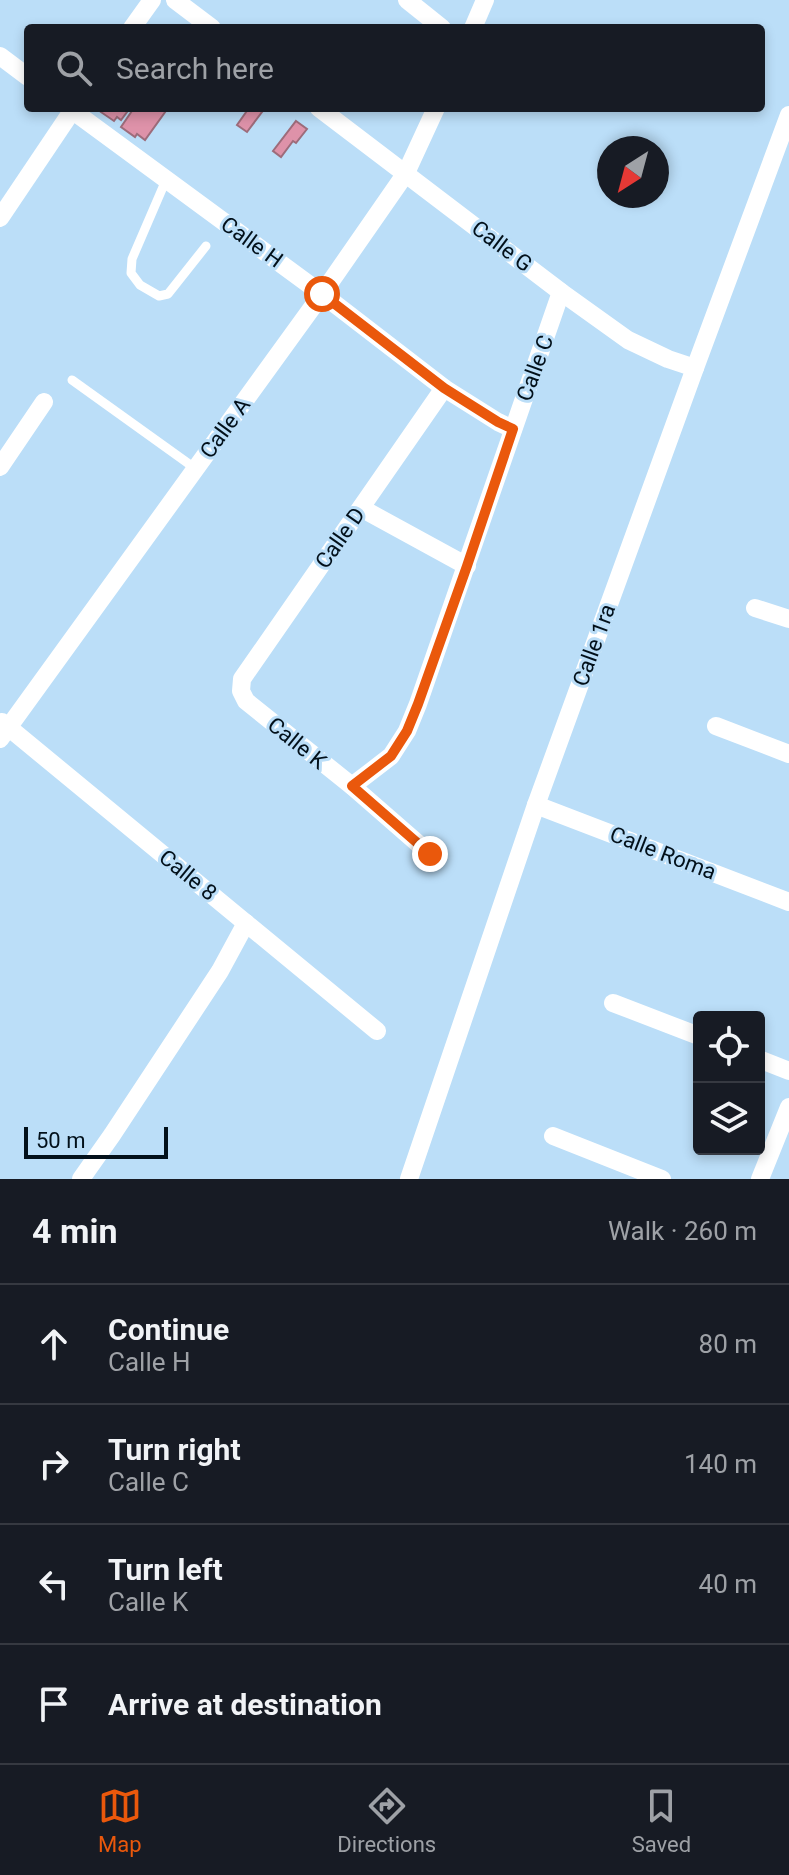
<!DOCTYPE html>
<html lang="en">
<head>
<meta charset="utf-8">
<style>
	:root { --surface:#171b24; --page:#20242c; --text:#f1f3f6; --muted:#9ea1a6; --line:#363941; --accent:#ea580c }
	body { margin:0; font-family:Roboto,sans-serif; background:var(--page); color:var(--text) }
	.controls { position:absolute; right:24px; bottom:24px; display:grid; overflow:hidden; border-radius:8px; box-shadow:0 4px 12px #0003 }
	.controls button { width:72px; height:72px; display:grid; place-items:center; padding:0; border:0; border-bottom:2px solid var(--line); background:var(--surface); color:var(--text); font:40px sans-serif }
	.compass { position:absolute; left:597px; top:136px; width:72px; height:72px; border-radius:50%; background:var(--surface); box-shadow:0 4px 12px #0003; rotate:216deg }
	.scale { position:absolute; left:24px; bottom:20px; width:144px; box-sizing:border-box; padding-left:8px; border:4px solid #02101a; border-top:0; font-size:22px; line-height:28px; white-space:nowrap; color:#02101a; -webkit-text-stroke:6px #bbdef8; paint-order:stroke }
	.stop { position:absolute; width:24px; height:24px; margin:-18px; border:6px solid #ea580c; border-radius:50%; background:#fff }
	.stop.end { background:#ea580c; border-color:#fff; box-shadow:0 2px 8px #0008 }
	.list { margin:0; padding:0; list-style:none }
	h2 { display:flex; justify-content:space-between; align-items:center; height:104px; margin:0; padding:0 32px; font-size:34px }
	h2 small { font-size:26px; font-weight:400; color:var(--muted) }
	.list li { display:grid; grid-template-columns:52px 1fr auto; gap:24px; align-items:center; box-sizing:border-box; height:120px; padding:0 32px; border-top:2px solid var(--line) }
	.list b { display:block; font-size:30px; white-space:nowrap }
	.list p { margin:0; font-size:26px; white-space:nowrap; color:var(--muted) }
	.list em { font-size:26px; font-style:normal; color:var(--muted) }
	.icon { flex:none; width:44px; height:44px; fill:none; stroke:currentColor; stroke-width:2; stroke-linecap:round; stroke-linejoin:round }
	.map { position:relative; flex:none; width:789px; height:1179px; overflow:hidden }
	.search { position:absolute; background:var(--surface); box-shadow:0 4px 12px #0003; left:24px; right:24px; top:24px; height:88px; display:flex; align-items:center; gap:20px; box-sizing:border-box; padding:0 28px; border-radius:8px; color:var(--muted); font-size:30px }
	.sheet { height:584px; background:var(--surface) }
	nav { display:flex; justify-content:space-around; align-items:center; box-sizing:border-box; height:112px; border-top:2px solid var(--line); background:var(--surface); font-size:22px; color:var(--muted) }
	nav a { display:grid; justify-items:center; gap:4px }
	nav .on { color:var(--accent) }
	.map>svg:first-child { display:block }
	.building { fill:#de92a9; stroke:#9d6c7b; stroke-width:2 }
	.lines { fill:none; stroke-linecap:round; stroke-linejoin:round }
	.service { stroke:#fff; stroke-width:9 }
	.minor { stroke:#fff; stroke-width:18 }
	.route { stroke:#ea580c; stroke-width:10 }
	.labels { text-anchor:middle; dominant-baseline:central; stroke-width:6; stroke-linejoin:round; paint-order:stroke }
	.street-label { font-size:22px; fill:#02101a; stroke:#bbdef8 }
</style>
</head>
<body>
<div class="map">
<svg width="789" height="1179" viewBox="0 0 789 1179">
	<rect width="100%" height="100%" fill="#bbdef8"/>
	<g class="building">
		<path d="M99,108H130L121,120L117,117L114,121L98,110Z"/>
		<path d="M134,108H168L145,140L137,134L135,137L121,127Z"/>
		<path d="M249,108H265L247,132L237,125Z"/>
		<path d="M296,121L307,129L296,143L293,141L281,157L273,151Z"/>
	</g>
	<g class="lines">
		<g class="service">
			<path d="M166,180L132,259L131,273L140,285L159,296L168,294L206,246"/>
			<path d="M72,380L196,469"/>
		</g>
		<g class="minor">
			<path d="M175,0L212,28"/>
			<path d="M407,0L442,28"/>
			<path d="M132,28L152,0"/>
			<path d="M473,28L485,0"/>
			<path d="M0,56L28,77"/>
			<path d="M69,108L322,294L444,388L498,422L513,429"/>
			<path d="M319,108L561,292L628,340L668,359L695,368"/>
			<path d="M0,218L74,108"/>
			<path d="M0,467L44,402"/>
			<path d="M361,508L467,566"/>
			<path d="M755,608L789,619"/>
			<path d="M2,722L377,1031"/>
			<path d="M716,726L789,754"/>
			<path d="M0,739L322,294L406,173L436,108"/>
			<path d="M352,786L391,756L407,731L418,704L561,292"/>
			<path d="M536,805L789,902"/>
			<path d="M430,854L352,786L246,701L241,691L242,679L444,388"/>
			<path d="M613,1003L699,1036"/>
			<path d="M759,1059L789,1071"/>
			<path d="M553,1136L662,1179"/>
			<path d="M81,1179L112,1135L220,971L246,923"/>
			<path d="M409,1179L536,805L695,368L789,115"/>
			<path d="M760,1179L789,1107"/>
		</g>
	</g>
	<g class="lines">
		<path class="route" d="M322,294L444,388L498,422L513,429L467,566L418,704L407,731L391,756L352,786L430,854"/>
	</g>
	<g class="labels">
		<g class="street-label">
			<text transform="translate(252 242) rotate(36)">Calle H</text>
			<text transform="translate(502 246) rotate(37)">Calle G</text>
			<text transform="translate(535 368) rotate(-70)">Calle C</text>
			<text transform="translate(225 428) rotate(-54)">Calle A</text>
			<text transform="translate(340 538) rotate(-55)">Calle D</text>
			<text transform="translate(594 645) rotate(-70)">Calle 1ra</text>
			<text transform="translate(297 743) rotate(39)">Calle K</text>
			<text transform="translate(663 853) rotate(21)">Calle Roma</text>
			<text transform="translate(188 875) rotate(39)">Calle 8</text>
		</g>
	</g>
</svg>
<div class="controls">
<button><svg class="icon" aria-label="locate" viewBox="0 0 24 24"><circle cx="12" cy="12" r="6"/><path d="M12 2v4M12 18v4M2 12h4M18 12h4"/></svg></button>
<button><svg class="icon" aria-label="layers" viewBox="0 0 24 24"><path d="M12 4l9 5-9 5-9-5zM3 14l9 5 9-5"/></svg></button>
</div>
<svg class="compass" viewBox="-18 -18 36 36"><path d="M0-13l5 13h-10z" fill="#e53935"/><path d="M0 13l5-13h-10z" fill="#9ea1a6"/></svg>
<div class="scale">50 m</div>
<div class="stop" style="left:322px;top:294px"></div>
<div class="stop end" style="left:430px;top:854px"></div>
<div class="search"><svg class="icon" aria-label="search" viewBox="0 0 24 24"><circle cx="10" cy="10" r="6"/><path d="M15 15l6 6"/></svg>Search here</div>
</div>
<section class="sheet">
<h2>4 min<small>Walk · 260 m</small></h2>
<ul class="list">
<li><svg class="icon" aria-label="ahead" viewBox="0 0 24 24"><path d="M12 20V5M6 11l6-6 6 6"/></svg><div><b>Continue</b><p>Calle H</p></div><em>80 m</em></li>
<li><svg class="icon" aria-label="right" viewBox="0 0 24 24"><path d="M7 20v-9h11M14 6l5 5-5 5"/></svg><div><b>Turn right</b><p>Calle C</p></div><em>140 m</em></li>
<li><svg class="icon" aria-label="left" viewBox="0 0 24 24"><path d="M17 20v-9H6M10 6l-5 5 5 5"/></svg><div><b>Turn left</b><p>Calle K</p></div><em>40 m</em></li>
<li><svg class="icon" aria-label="arrive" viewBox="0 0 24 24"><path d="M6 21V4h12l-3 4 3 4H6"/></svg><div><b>Arrive at destination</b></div></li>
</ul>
</section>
<nav>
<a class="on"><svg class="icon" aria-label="map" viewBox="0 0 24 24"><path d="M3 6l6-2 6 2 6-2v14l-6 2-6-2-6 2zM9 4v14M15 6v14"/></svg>Map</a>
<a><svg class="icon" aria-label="directions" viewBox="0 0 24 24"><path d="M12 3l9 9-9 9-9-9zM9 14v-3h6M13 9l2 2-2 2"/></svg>Directions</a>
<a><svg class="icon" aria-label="saved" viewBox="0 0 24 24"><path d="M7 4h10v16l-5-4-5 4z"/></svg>Saved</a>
</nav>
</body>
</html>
